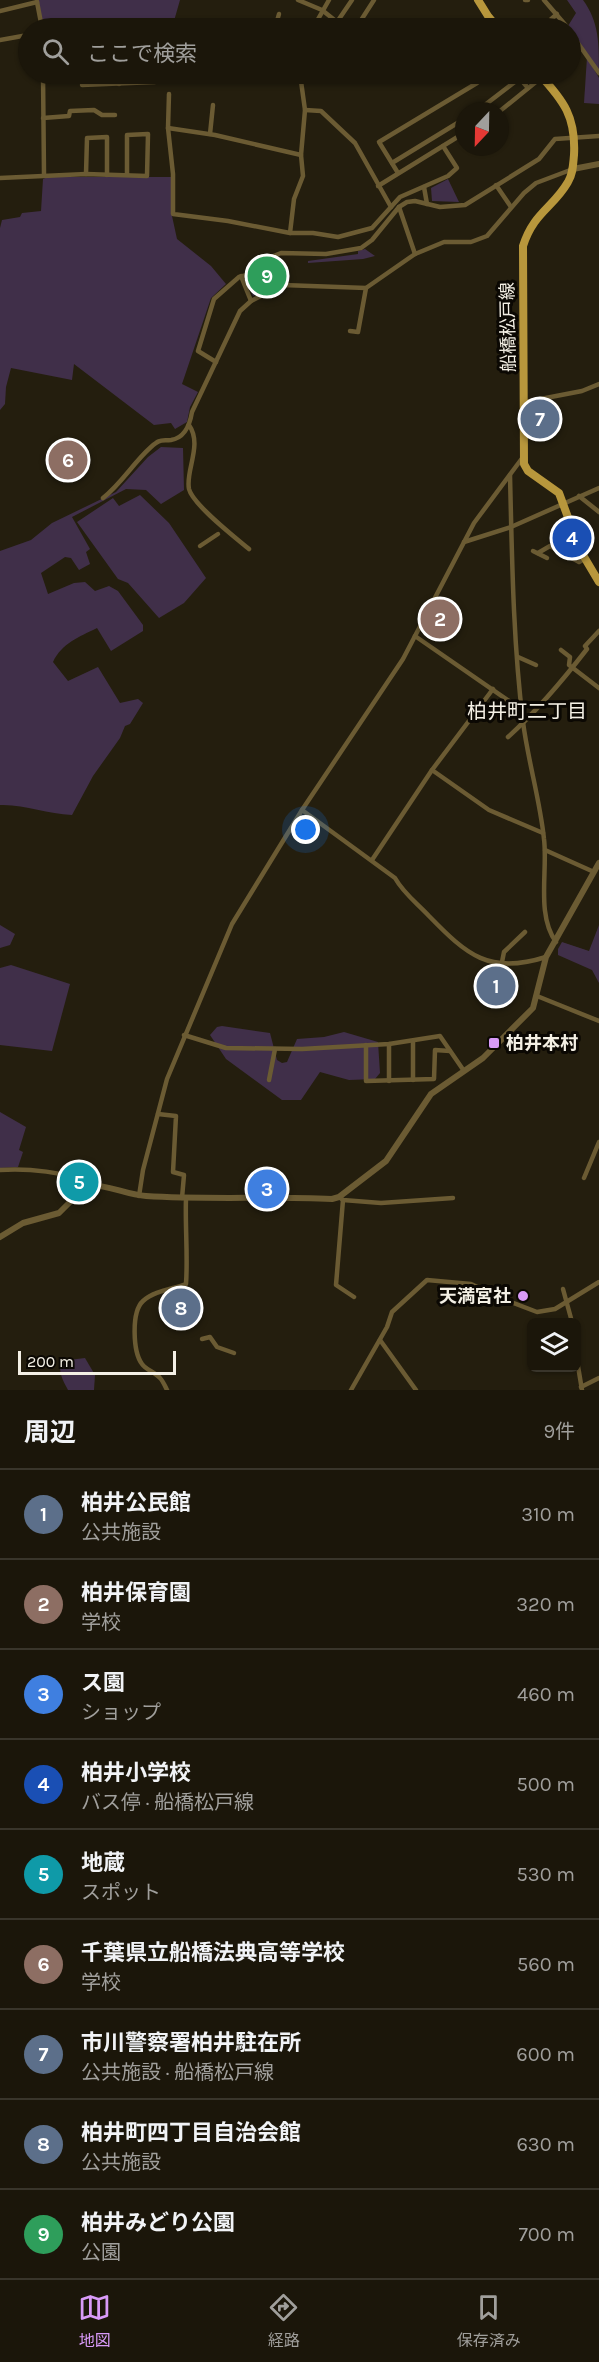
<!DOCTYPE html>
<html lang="ja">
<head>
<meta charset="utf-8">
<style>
	:root { --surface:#1b160a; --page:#241f13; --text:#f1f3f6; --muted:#a09f9c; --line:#39352b; --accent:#d89af8 }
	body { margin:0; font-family:Karla,"Noto Sans JP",sans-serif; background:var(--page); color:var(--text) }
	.controls { position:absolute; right:18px; bottom:18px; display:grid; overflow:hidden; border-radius:9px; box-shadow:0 2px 4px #0004 }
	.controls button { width:54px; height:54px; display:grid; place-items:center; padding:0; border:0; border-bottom:2px solid var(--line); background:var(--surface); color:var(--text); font:30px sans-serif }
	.compass { position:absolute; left:455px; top:102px; width:54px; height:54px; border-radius:50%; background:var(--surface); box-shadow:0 2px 4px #0004; rotate:202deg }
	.scale { position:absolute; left:18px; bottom:15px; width:158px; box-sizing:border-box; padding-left:6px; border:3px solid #f4f0e5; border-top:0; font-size:16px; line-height:21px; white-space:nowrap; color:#f4f0e5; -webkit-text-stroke:4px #0b0803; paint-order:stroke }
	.you { position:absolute; left:306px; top:830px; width:21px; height:21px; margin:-15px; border:4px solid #fff; border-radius:50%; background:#1a73e8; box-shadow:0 0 0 9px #1a73e833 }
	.badge { display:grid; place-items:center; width:39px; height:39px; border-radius:50%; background:var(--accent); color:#fff; font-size:20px; font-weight:700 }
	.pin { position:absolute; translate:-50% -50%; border:3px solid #fff; box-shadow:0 2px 6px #0006 }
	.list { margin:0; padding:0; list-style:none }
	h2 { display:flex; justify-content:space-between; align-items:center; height:78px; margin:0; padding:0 24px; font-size:26px }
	h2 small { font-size:20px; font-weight:400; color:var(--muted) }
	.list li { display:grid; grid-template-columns:39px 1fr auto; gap:18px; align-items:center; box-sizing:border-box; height:90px; padding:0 24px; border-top:2px solid var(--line) }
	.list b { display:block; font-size:22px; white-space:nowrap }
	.list p { margin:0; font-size:20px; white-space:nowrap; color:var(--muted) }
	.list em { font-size:20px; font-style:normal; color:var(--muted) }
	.icon { flex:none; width:33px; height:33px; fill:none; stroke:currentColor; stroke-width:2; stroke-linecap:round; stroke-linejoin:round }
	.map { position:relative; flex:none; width:599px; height:1390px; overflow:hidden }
	.search { position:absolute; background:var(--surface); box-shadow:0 2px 4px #0004; left:18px; right:18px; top:18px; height:66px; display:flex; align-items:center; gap:15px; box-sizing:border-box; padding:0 21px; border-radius:33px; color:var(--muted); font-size:22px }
	.sheet { height:888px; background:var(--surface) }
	nav { display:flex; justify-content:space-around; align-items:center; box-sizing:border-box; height:84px; border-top:2px solid var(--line); background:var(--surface); font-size:16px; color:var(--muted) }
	nav a { display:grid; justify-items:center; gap:3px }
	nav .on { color:var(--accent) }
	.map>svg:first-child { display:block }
	.green { fill:#402f49 }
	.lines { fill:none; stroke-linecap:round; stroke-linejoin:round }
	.minor { stroke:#6b5b33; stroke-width:4.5 }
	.tertiary { stroke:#6b5b33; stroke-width:6 }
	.primary { stroke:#b8973c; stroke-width:8 }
	.poi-dot { fill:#d89af8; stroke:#0b0803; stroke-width:2 }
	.labels { text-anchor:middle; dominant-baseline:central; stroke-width:6; stroke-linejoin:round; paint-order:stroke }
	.street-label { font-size:18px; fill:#f4f0e5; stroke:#0b0803 }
	.poi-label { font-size:18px; font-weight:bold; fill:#f4f0e5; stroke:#0b0803; text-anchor:start }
	.neighbourhood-label { font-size:20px; fill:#f4f0e5; stroke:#0b0803 }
</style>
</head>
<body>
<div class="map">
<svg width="599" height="1390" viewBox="0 0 599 1390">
	<rect width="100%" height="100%" fill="#241e0e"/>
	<g class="green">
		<path d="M38,0H180L172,28H82V24L44,28Z"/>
		<path d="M567,0H583C599,22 599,43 599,71L568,26L576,13Z"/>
		<path d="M587,57L599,78V104L584,103Z"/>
		<path d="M48,177H171L172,216L177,239L211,266L226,284L211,298L182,384L198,392L190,407L187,422L175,429L171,423L154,425L74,364L72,380L11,368L6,387L5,404L0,410V228L2,220L20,217L22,213L41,211L43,179Z"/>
		<path d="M448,179L459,202L432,201L431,188Z"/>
		<path d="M365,249L375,256L363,259L308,263V261L358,254V251Z"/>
		<path d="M279,257L283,282L253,296L246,279L261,272L273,260Z"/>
		<path d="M161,447L183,448L184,490L161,504L146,490L126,489L72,517L90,549L86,552L90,564L79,570L71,558L65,557L41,573L48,594L74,583L85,582L95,591L109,586L118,591L143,625V631L111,651L97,628C79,637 62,643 53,662L68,681L98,667L120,703L138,699L143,703L130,724L125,726L120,738L93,776L72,815C47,814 24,804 0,805V551L31,540L52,523L116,492L148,457Z"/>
		<path d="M140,495L169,523L206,578L184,603L159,618L128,583L118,579L77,522L113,498L119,506Z"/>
		<path d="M0,925L15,934L10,945L0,948Z"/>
		<path d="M599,925V983L592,970L558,955V949L562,942L589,951Z"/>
		<path d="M11,965L70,984L52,1051L0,1045V968Z"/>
		<path d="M222,1026L270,1033L277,1060L282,1063L287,1062L297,1039L324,1037L344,1032L378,1042L380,1073L375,1079L349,1080L320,1072L301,1100H282L226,1059L210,1035L217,1027Z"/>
		<path d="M0,1112L26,1127L19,1150L23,1152L18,1167L0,1168Z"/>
		<path d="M85,1358L95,1375L94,1390H68C63,1381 58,1372 61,1361Z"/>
	</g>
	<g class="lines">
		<g class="minor">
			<path d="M298,0L322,10L337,22L352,0"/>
			<path d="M525,0H528"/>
			<path d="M544,0L568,28"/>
			<path d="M37,2L42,28"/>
			<path d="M0,11L37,2"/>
			<path d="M275,28L279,14"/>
			<path d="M313,28L329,0"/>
			<path d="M356,28L374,0"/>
			<path d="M541,28L557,14"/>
			<path d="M570,32L599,73"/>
			<path d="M0,40L28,35"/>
			<path d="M43,74L44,175"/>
			<path d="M119,74V84"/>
			<path d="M516,74L528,88"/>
			<path d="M82,85L155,82L154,74"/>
			<path d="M169,94L168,128L173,174V214L228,221L290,233L294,199L303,176L301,155L305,110L300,74"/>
			<path d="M305,110L321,111L355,143L391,207"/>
			<path d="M477,111L520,78"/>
			<path d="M500,111L542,77"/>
			<path d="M43,118L69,116L70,111L94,110L102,115H115"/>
			<path d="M168,128L215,135L301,155"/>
			<path d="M210,134L213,105"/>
			<path d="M392,163L464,119"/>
			<path d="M398,173L379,142L477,83L489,74"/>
			<path d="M86,174L87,138L107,137V175"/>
			<path d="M0,178L86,174L147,176L148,134L127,135V175"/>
			<path d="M496,185L511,207"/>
			<path d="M378,186L464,133"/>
			<path d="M424,187L427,204"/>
			<path d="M399,207L415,254"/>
			<path d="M290,233H313L338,237L372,228L400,197L448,176L457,168L443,146"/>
			<path d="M241,276L251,301"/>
			<path d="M350,331L358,332L366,288"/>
			<path d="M216,362L198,351L214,299L239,277L255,273L271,257L281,253L326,254L361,248L372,240L399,207L407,202L415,201L440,207L465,205L539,159L555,139L599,136"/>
			<path d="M525,402L582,391L599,384"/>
			<path d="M189,425C203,445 185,471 189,489C193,505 236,538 249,549"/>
			<path d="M510,475C512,557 513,641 523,722C528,761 540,800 544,839C548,870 536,915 556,942"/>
			<path d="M579,496L599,512"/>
			<path d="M103,498C122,483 133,463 151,447C160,439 160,441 171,440C185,438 190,424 192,412L240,311L251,301L283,285L366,288L415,254L444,242H471L487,236L524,193L536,183L573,169"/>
			<path d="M464,542L511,527L599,488"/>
			<path d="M200,546L218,534"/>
			<path d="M533,551L547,558"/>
			<path d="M538,553L550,546L579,562L584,559"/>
			<path d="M415,636L522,710"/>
			<path d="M561,650L570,657L569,665L599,688"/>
			<path d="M518,657L536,665"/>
			<path d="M493,689L432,770L489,810L543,833"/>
			<path d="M508,737C537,711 563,680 587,649L585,646L599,631"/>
			<path d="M302,810L395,878C404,894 417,903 429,916C467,955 489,975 546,957"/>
			<path d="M545,850L594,872"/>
			<path d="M372,860L432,770"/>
			<path d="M502,962L504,952L525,932"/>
			<path d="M537,996L599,1021"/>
			<path d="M184,1035L226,1048L302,1049L389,1044L440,1036L464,1071"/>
			<path d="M413,1041V1080"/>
			<path d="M366,1045V1081L434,1079L435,1050L450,1051"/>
			<path d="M269,1080L275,1049"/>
			<path d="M389,1081V1044"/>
			<path d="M158,1114L176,1116L173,1172L184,1175L182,1198"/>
			<path d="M0,1170C29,1168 64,1172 91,1183"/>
			<path d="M584,1178L599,1142"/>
			<path d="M139,1196L143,1170L167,1079L232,924L302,810L403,659L474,523L523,457"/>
			<path d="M339,1197L343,1200L381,1203L453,1198"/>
			<path d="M343,1200L336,1285L354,1297"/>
			<path d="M563,1289L572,1322"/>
			<path d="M202,1339L210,1337L217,1347L234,1353"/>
			<path d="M380,1340L416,1390"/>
			<path d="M576,1354L582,1390"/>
			<path d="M581,1387L599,1378"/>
			<path d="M167,1390C165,1386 163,1381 160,1378C155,1372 146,1370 142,1364C133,1352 131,1312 143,1301C154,1291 172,1289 186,1284C188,1256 185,1227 186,1198"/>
			<path d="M351,1390L387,1327L392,1312L427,1280L471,1284L498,1297L537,1312L555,1309L599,1282"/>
		</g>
		<g class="tertiary">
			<path d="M573,169L599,164"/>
			<path d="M0,1237L23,1223L59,1213L87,1185C107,1184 126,1195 146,1196C208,1200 270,1196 332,1199L339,1197L386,1161L431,1094L483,1058L533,1008L546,957L599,863"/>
		</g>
		<g class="primary">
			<path d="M478,0L488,16L498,28"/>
			<path d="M539,74C564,101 576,117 574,155C573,165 573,174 568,182C553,208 534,212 523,246L524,464L528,471L559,493L580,550L599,582"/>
		</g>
	</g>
	<g class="poi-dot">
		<rect x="488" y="1037" width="12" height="12" rx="3"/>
		<circle cx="523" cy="1296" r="6"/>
	</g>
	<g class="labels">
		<g class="street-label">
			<text transform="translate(508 327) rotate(-91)">船橋松戸線</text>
		</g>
		<g class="poi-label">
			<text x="506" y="1043">柏井本村</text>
			<text x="511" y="1296" text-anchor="end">天満宮社</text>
		</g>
		<g class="neighbourhood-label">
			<text x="527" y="711">柏井町二丁目</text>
		</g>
	</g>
</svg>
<div class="controls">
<button><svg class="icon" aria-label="layers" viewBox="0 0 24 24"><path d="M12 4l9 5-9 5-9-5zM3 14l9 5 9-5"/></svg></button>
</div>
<svg class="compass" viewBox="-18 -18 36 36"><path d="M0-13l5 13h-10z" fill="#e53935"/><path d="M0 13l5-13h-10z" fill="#a09f9c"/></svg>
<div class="scale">200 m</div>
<div class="you"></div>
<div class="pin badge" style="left:496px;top:986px;background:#5c6f8a">1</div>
<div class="pin badge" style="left:440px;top:619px;background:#8d6e63">2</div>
<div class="pin badge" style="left:267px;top:1189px;background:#3f7fe0">3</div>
<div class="pin badge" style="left:572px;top:538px;background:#1a4fb4">4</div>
<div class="pin badge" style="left:79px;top:1182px;background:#0f9aa8">5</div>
<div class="pin badge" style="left:68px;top:460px;background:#8d6e63">6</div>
<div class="pin badge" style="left:540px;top:419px;background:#5c6f8a">7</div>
<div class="pin badge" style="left:181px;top:1308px;background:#5c6f8a">8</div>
<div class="pin badge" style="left:267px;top:276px;background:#2e9e5b">9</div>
<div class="search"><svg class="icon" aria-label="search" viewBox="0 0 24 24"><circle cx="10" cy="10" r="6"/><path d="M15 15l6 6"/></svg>ここで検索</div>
</div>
<section class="sheet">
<h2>周辺<small>9件</small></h2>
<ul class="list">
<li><span class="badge" style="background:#5c6f8a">1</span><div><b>柏井公民館</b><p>公共施設</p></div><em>310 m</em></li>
<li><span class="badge" style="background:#8d6e63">2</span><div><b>柏井保育園</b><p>学校</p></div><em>320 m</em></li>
<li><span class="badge" style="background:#3f7fe0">3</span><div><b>ス園</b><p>ショップ</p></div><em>460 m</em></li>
<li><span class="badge" style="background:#1a4fb4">4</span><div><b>柏井小学校</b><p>バス停 · 船橋松戸線</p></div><em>500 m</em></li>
<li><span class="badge" style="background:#0f9aa8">5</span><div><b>地蔵</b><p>スポット</p></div><em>530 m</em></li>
<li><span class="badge" style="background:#8d6e63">6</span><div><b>千葉県立船橋法典高等学校</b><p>学校</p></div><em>560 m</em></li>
<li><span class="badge" style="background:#5c6f8a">7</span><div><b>市川警察署柏井駐在所</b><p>公共施設 · 船橋松戸線</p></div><em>600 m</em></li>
<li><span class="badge" style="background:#5c6f8a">8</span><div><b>柏井町四丁目自治会館</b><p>公共施設</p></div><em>630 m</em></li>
<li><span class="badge" style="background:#2e9e5b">9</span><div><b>柏井みどり公園</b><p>公園</p></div><em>700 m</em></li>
</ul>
</section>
<nav>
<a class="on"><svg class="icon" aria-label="map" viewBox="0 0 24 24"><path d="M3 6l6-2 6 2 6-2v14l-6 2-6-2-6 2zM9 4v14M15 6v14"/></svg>地図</a>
<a><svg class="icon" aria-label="directions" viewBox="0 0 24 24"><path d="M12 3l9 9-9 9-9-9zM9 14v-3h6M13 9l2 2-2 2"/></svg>経路</a>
<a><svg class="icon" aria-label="saved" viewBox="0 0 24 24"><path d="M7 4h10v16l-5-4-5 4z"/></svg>保存済み</a>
</nav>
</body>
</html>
